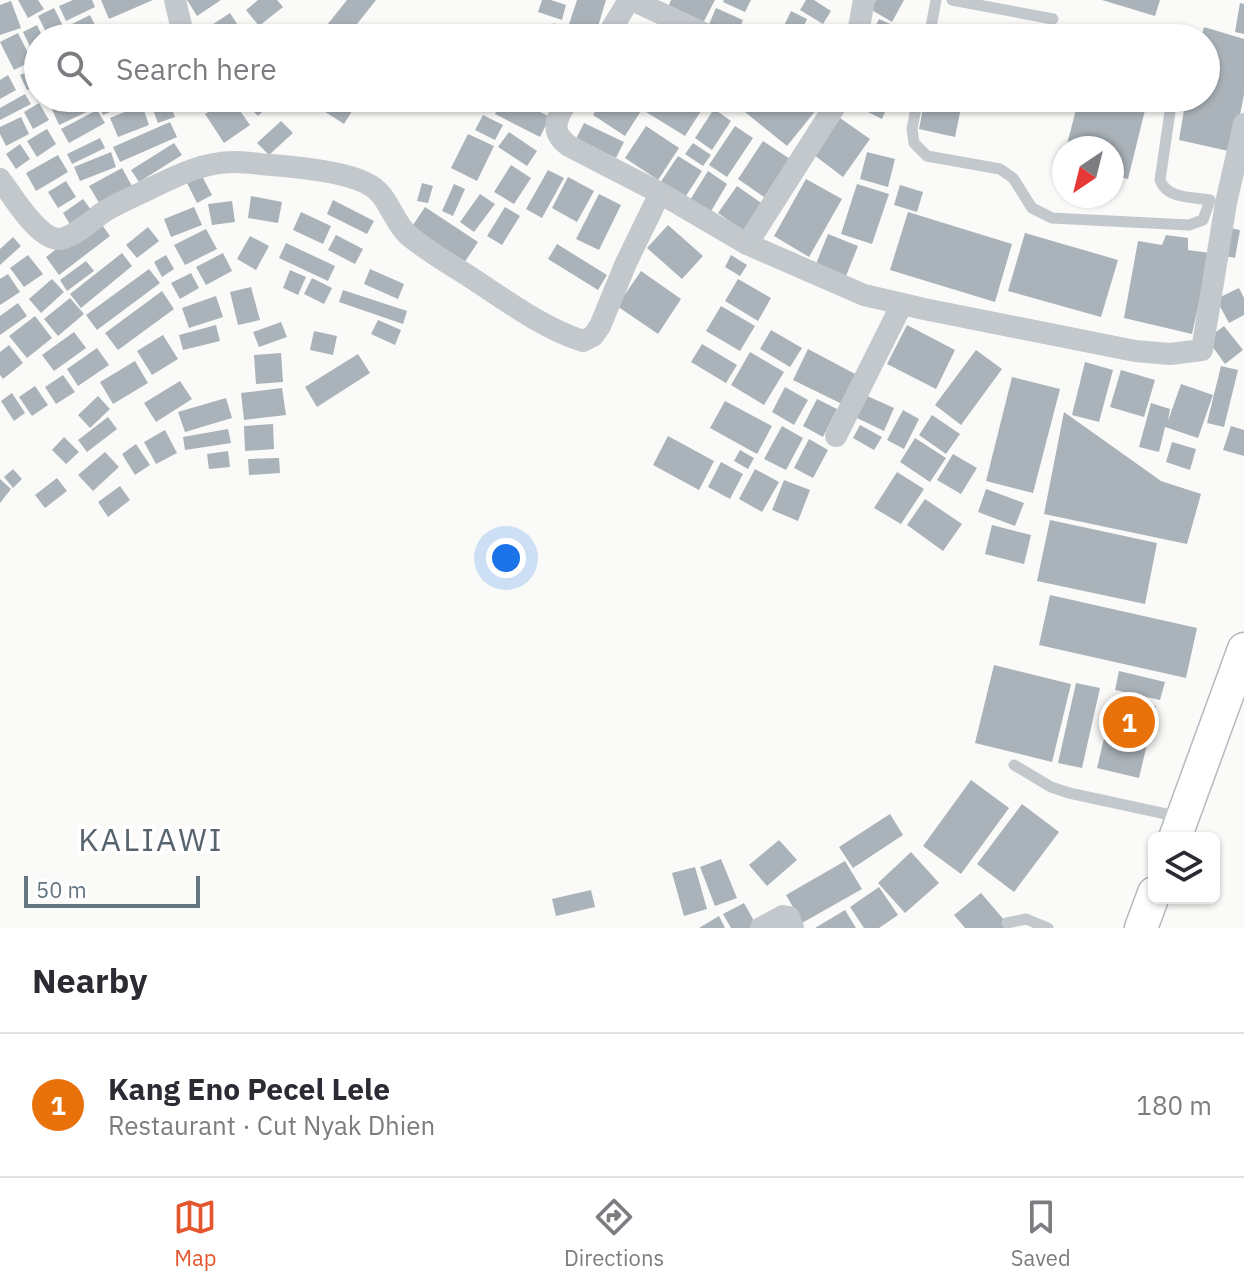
<!DOCTYPE html>
<html lang="en">
<head>
<meta charset="utf-8">
<style>
	:root { --surface:#fff; --page:#f7f7f7; --text:#2b2b33; --muted:#7c7c81; --line:#e1e1e2; --accent:#e4572e }
	body { margin:0; font-family:"IBM Plex Sans",sans-serif; background:var(--page); color:var(--text) }
	.controls { position:absolute; right:24px; bottom:24px; display:grid; overflow:hidden; border-radius:12px; box-shadow:0 2px 6px #0004 }
	.controls button { width:72px; height:72px; display:grid; place-items:center; padding:0; border:0; border-bottom:2px solid var(--line); background:var(--surface); color:var(--text); font:40px sans-serif }
	.compass { position:absolute; left:1052px; top:136px; width:72px; height:72px; border-radius:50%; background:var(--surface); box-shadow:0 2px 6px #0004; rotate:215deg }
	.scale { position:absolute; left:24px; bottom:20px; width:176px; box-sizing:border-box; padding-left:8px; border:4px solid #657683; border-top:0; font-size:22px; line-height:28px; white-space:nowrap; color:#657683; -webkit-text-stroke:6px #fff; paint-order:stroke }
	.you { position:absolute; left:506px; top:558px; width:28px; height:28px; margin:-20px; border:6px solid #fff; border-radius:50%; background:#1a73e8; box-shadow:0 0 0 12px #1a73e833 }
	.badge { display:grid; place-items:center; width:52px; height:52px; border-radius:50%; background:var(--accent); color:#fff; font-size:26px; font-weight:700 }
	.pin { position:absolute; translate:-50% -50%; border:4px solid #fff; box-shadow:0 2px 8px #0006 }
	.list { margin:0; padding:0; list-style:none }
	h2 { display:flex; justify-content:space-between; align-items:center; height:104px; margin:0; padding:0 32px; font-size:34px }
	h2 small { font-size:26px; font-weight:400; color:var(--muted) }
	.list li { display:grid; grid-template-columns:52px 1fr auto; gap:24px; align-items:center; box-sizing:border-box; height:144px; padding:0 32px; border-top:2px solid var(--line) }
	.list b { display:block; font-size:30px; white-space:nowrap }
	.list p { margin:0; font-size:26px; white-space:nowrap; color:var(--muted) }
	.list em { font-size:26px; font-style:normal; color:var(--muted) }
	.icon { flex:none; width:44px; height:44px; fill:none; stroke:currentColor; stroke-width:2; stroke-linecap:round; stroke-linejoin:round }
	.map { position:relative; flex:none; width:1244px; height:928px; overflow:hidden }
	.search { position:absolute; background:var(--surface); box-shadow:0 2px 6px #0004; left:24px; right:24px; top:24px; height:88px; display:flex; align-items:center; gap:20px; box-sizing:border-box; padding:0 28px; border-radius:44px; color:var(--muted); font-size:30px }
	.sheet { height:248px; background:var(--surface) }
	nav { display:flex; justify-content:space-around; align-items:center; box-sizing:border-box; height:112px; border-top:2px solid var(--line); background:var(--surface); font-size:22px; color:var(--muted) }
	nav a { display:grid; justify-items:center; gap:4px }
	nav .on { color:var(--accent) }
	.map>svg:first-child { display:block }
	.building { fill:#aab3b9 }
	.lines { fill:none; stroke-linecap:round; stroke-linejoin:round }
	.secondary-casing { stroke:#b3babf; stroke-width:35 }
	.lane { stroke:#c3c8cc; stroke-width:11 }
	.street { stroke:#c3c8cc; stroke-width:22 }
	.secondary { stroke:#fff; stroke-width:32 }
	.labels { text-anchor:middle; dominant-baseline:central; stroke-width:8; stroke-linejoin:round; paint-order:stroke }
	.quarter-label { font-size:32px; letter-spacing:2px; fill:#57646e; stroke:#fff }
</style>
</head>
<body>
<div class="map">
<svg width="1244" height="928" viewBox="0 0 1244 928">
	<rect width="100%" height="100%" fill="#fafaf8"/>
	<g class="building">
		<path d="M18,0H38L44,9L28,18Z"/>
		<path d="M73,0H92L95,7L66,21L59,6Z"/>
		<path d="M101,0H153L109,19Z"/>
		<path d="M187,0H221L197,16Z"/>
		<path d="M258,0H277L283,7L259,26L246,10Z"/>
		<path d="M347,0H376L346,38H334L323,30Z"/>
		<path d="M542,0H551L566,5L562,20L538,12Z"/>
		<path d="M577,0H606L596,33L569,24Z"/>
		<path d="M671,0H715L703,23L669,5Z"/>
		<path d="M724,0H751L745,12L723,2Z"/>
		<path d="M806,0H814L831,11L823,24L800,10Z"/>
		<path d="M876,0H904L892,22L870,9Z"/>
		<path d="M1102,0H1160L1155,16Z"/>
		<path d="M11,1L21,28L0,35V5Z"/>
		<path d="M1240,3L1244,4V34L1235,32Z"/>
		<path d="M54,8L69,38H49L38,16Z"/>
		<path d="M716,8L743,20L736,38H728L707,29Z"/>
		<path d="M791,11L807,19L800,34L784,26Z"/>
		<path d="M230,13L243,33L236,38H201L198,34Z"/>
		<path d="M90,15L99,33L89,38H74L68,26Z"/>
		<path d="M879,19L895,26L890,38L873,31Z"/>
		<path d="M554,23L576,38H543Z"/>
		<path d="M37,25L43,38H38V58L36,59L23,32Z"/>
		<path d="M815,26L832,35L831,38H809Z"/>
		<path d="M637,27L654,38H630Z"/>
		<path d="M939,27L958,32L957,38H937Z"/>
		<path d="M1204,27L1244,39V94L1233,152L1179,140L1186,98H1206V38H1201Z"/>
		<path d="M18,33L32,61L14,70L0,42Z"/>
		<path d="M38,68V85L27,90L20,75Z"/>
		<path d="M8,75L16,90L0,99V80Z"/>
		<path d="M25,94L31,104L0,120V108Z"/>
		<path d="M71,98H90L95,108L59,125L51,107Z"/>
		<path d="M96,98H118L122,107L103,115Z"/>
		<path d="M231,98L250,125L224,143L205,114Z"/>
		<path d="M260,98H277L258,116L250,108Z"/>
		<path d="M313,98H346L356,105L344,124L310,102Z"/>
		<path d="M503,98H513L550,117L540,137L495,114Z"/>
		<path d="M604,98H638L646,103L625,136L593,115Z"/>
		<path d="M654,98H681L701,111L685,136L646,112Z"/>
		<path d="M707,98H737L729,112Z"/>
		<path d="M757,98H804L817,109L787,146L745,112Z"/>
		<path d="M850,98H891L882,119L848,102Z"/>
		<path d="M925,98H963L955,137L919,129Z"/>
		<path d="M1079,98H1148L1128,179L1112,175V148H1066Z"/>
		<path d="M39,103L49,120L33,129L24,112Z"/>
		<path d="M170,104L175,117L158,123L153,110Z"/>
		<path d="M142,105L149,125L118,137L110,118Z"/>
		<path d="M714,109L731,121L712,150L695,138Z"/>
		<path d="M97,110L105,123L69,143L61,129Z"/>
		<path d="M483,115L503,125L495,140L475,130Z"/>
		<path d="M21,117L29,134L6,146L0,134V127Z"/>
		<path d="M840,118L870,139L843,177L814,155Z"/>
		<path d="M281,121L293,133L269,155L257,143Z"/>
		<path d="M170,122L177,137L120,162L113,147Z"/>
		<path d="M584,123L624,142L616,158L576,139Z"/>
		<path d="M646,126L679,148L658,180L625,158Z"/>
		<path d="M735,126L753,138L727,177L709,165Z"/>
		<path d="M47,129L56,144L37,157L27,141Z"/>
		<path d="M509,132L537,151L527,166L498,147Z"/>
		<path d="M468,134L494,146L477,181L451,168Z"/>
		<path d="M100,138L105,148L72,164L67,154Z"/>
		<path d="M763,141L790,159L764,197L738,179Z"/>
		<path d="M174,143L182,155L139,182L131,170Z"/>
		<path d="M693,143L711,155L703,166L685,154Z"/>
		<path d="M20,144L30,159L16,169L6,154Z"/>
		<path d="M111,152L116,167L80,181L74,167Z"/>
		<path d="M867,152L895,159L888,187L860,179Z"/>
		<path d="M58,155L68,172L36,191L26,173Z"/>
		<path d="M678,156L702,171L684,199L660,183Z"/>
		<path d="M511,165L531,178L514,204L494,192Z"/>
		<path d="M122,168L133,188L101,206L89,186Z"/>
		<path d="M548,170L564,178L542,218L526,209Z"/>
		<path d="M708,171L727,184L710,213L690,200Z"/>
		<path d="M202,176L212,195L197,203L187,183Z"/>
		<path d="M568,177L594,191L577,222L552,208Z"/>
		<path d="M806,179L842,199L809,257L774,236Z"/>
		<path d="M66,181L76,197L58,208L48,192Z"/>
		<path d="M422,183L433,186L428,203L417,201Z"/>
		<path d="M454,184L465,189L453,216L442,211Z"/>
		<path d="M857,184L889,194L872,244L841,234Z"/>
		<path d="M900,185L923,192L917,212L894,205Z"/>
		<path d="M737,186L764,205L745,232L718,213Z"/>
		<path d="M480,194L495,204L474,232L460,222Z"/>
		<path d="M599,194L621,205L599,250L576,239Z"/>
		<path d="M251,196L282,202L278,223L248,218Z"/>
		<path d="M83,199L92,211L71,226L63,213Z"/>
		<path d="M333,200L374,221L367,234L327,214Z"/>
		<path d="M232,201L235,222L212,225L208,204Z"/>
		<path d="M194,207L202,225L171,237L164,219Z"/>
		<path d="M425,207L478,242L462,266L409,231Z"/>
		<path d="M505,207L520,216L502,245L487,236Z"/>
		<path d="M301,212L331,226L323,244L293,230Z"/>
		<path d="M908,212L1012,244L995,302L890,270Z"/>
		<path d="M97,218L110,236L59,275L46,257Z"/>
		<path d="M668,225L703,256L682,279L647,248Z"/>
		<path d="M148,227L159,241L137,258L126,245Z"/>
		<path d="M1225,227L1240,230L1235,258L1220,255Z"/>
		<path d="M206,229L217,249L185,265L174,245Z"/>
		<path d="M1025,233L1118,260L1101,317L1008,291Z"/>
		<path d="M828,234L858,246L846,276L816,264Z"/>
		<path d="M336,235L363,249L355,264L328,250Z"/>
		<path d="M1166,235L1188,238V250L1210,253L1192,334L1124,318L1138,241L1162,245Z"/>
		<path d="M250,236L269,246L256,270L237,259Z"/>
		<path d="M13,237L21,246L0,265V249Z"/>
		<path d="M286,243L335,266L328,281L279,258Z"/>
		<path d="M557,244L607,275L598,290L548,259Z"/>
		<path d="M122,253L132,266L81,308L70,294Z"/>
		<path d="M223,253L232,271L206,285L196,267Z"/>
		<path d="M28,255L43,274L24,287L10,268Z"/>
		<path d="M166,255L174,269L162,277L154,262Z"/>
		<path d="M731,255L747,265L740,276L725,267Z"/>
		<path d="M86,261L94,271L67,291L60,280Z"/>
		<path d="M149,269L160,283L97,330L86,315Z"/>
		<path d="M370,269L404,284L398,299L364,284Z"/>
		<path d="M290,270L306,277L298,295L283,288Z"/>
		<path d="M641,271L681,299L658,334L617,306Z"/>
		<path d="M191,273L199,288L180,299L171,283Z"/>
		<path d="M8,274L20,292L0,305V279Z"/>
		<path d="M312,278L332,288L324,304L304,294Z"/>
		<path d="M52,279L64,292L41,313L29,299Z"/>
		<path d="M738,279L771,298L758,321L725,301Z"/>
		<path d="M251,287L260,320L238,325L230,292Z"/>
		<path d="M1239,288L1244,298V315L1229,323L1216,299Z"/>
		<path d="M343,290L407,311L403,324L339,302Z"/>
		<path d="M162,291L174,309L118,350L105,333Z"/>
		<path d="M216,296L223,317L189,328L182,308Z"/>
		<path d="M70,298L84,314L58,336L44,319Z"/>
		<path d="M18,303L27,316L0,335V316Z"/>
		<path d="M721,306L755,326L740,351L706,331Z"/>
		<path d="M35,316L52,338L27,358L9,336Z"/>
		<path d="M378,320L401,330L395,345L371,334Z"/>
		<path d="M281,322L287,337L259,347L253,332Z"/>
		<path d="M216,325L220,341L183,350L179,335Z"/>
		<path d="M907,325L955,350L936,389L887,364Z"/>
		<path d="M1224,326L1243,350L1225,364L1207,339Z"/>
		<path d="M771,330L802,348L790,367L760,349Z"/>
		<path d="M314,331L337,336L333,355L310,350Z"/>
		<path d="M74,332L86,348L54,371L42,355Z"/>
		<path d="M163,335L178,359L152,375L137,351Z"/>
		<path d="M702,344L737,365L726,383L691,362Z"/>
		<path d="M9,345L23,363L3,379L0,375V352Z"/>
		<path d="M97,348L109,365L78,386L67,369Z"/>
		<path d="M808,349L857,375L842,404L793,380Z"/>
		<path d="M976,350L1002,369L961,425L935,405Z"/>
		<path d="M750,352L784,372L764,405L731,385Z"/>
		<path d="M281,353L283,382L256,384L254,355Z"/>
		<path d="M358,354L370,373L317,407L305,387Z"/>
		<path d="M135,361L148,383L113,404L100,382Z"/>
		<path d="M1085,362L1113,370L1099,422L1072,415Z"/>
		<path d="M1221,366L1238,370L1224,427L1207,423Z"/>
		<path d="M1121,370L1155,380L1144,417L1110,407Z"/>
		<path d="M63,375L75,392L56,404L45,387Z"/>
		<path d="M1012,377L1060,389L1033,493L986,481Z"/>
		<path d="M180,381L192,399L156,422L144,403Z"/>
		<path d="M1181,384L1213,395L1198,438L1165,427L1159,452L1139,447L1151,403L1170,409L1168,421Z"/>
		<path d="M35,386L48,405L32,416L19,397Z"/>
		<path d="M785,387L808,400L794,425L772,412Z"/>
		<path d="M282,388L286,415L244,420L241,393Z"/>
		<path d="M12,393L25,413L14,421L1,401Z"/>
		<path d="M865,395L894,408L884,431L855,417Z"/>
		<path d="M98,396L110,409L90,428L78,415Z"/>
		<path d="M226,398L232,418L185,432L178,412Z"/>
		<path d="M817,399L837,409L823,437L803,426Z"/>
		<path d="M725,401L772,426L757,454L710,428Z"/>
		<path d="M903,410L919,419L904,449L887,440Z"/>
		<path d="M1064,412L1161,481L1201,494L1187,544L1044,514Z"/>
		<path d="M932,415L960,434L946,454L919,435Z"/>
		<path d="M108,417L117,429L87,452L78,440Z"/>
		<path d="M273,424L274,449L245,451L244,426Z"/>
		<path d="M860,425L882,437L874,450L853,438Z"/>
		<path d="M782,426L803,438L786,470L764,459Z"/>
		<path d="M1231,426L1244,430V456L1223,450Z"/>
		<path d="M228,429L231,443L185,450L183,437Z"/>
		<path d="M165,430L177,453L156,464L144,442Z"/>
		<path d="M668,436L714,461L699,490L653,465Z"/>
		<path d="M64,437L79,452L66,464L52,450Z"/>
		<path d="M915,438L946,458L930,482L900,462Z"/>
		<path d="M809,439L828,450L813,478L794,468Z"/>
		<path d="M1172,442L1196,449L1190,470L1166,462Z"/>
		<path d="M136,444L150,465L135,475L122,454Z"/>
		<path d="M740,450L754,458L748,469L734,461Z"/>
		<path d="M228,451L230,467L209,469L207,454Z"/>
		<path d="M105,452L119,467L93,491L78,475Z"/>
		<path d="M953,454L977,468L961,494L937,480Z"/>
		<path d="M279,458L280,473L249,475L248,459Z"/>
		<path d="M721,462L743,474L730,499L708,487Z"/>
		<path d="M13,469L22,479L13,488L4,477Z"/>
		<path d="M755,469L779,482L762,512L739,499Z"/>
		<path d="M897,472L924,489L901,524L874,508Z"/>
		<path d="M57,478L67,491L45,508L35,495Z"/>
		<path d="M0,479L11,489L0,503Z"/>
		<path d="M784,480L810,490L798,521L772,510Z"/>
		<path d="M120,486L130,500L108,517L98,502Z"/>
		<path d="M986,489L1024,503L1015,526L978,512Z"/>
		<path d="M925,499L962,524L943,551L907,525Z"/>
		<path d="M1050,520L1157,543L1145,604L1037,581Z"/>
		<path d="M992,525L1031,535L1024,564L985,554Z"/>
		<path d="M1050,595L1197,628L1186,678L1039,645Z"/>
		<path d="M994,665L1071,684L1052,762L975,743Z"/>
		<path d="M1119,671L1165,682L1160,700L1115,690Z"/>
		<path d="M1076,683L1100,688L1082,768L1058,763Z"/>
		<path d="M1114,696L1156,706L1139,778L1097,768Z"/>
		<path d="M971,780L1009,808L961,874L923,846Z"/>
		<path d="M1022,804L1059,832L1014,892L977,864Z"/>
		<path d="M890,814L903,835L853,868L839,847Z"/>
		<path d="M779,840L797,860L767,886L749,865Z"/>
		<path d="M911,852L939,883L905,913L878,883Z"/>
		<path d="M721,859L737,898L715,906L700,867Z"/>
		<path d="M845,861L862,889L802,923L786,895Z"/>
		<path d="M695,867L707,909L684,916L672,873Z"/>
		<path d="M879,887L898,915L879,928H864L850,907Z"/>
		<path d="M591,890L595,907L556,916L552,899Z"/>
		<path d="M981,893L1011,928H965L954,915Z"/>
		<path d="M744,903L758,928H731L723,914Z"/>
		<path d="M845,910L856,928H815Z"/>
		<path d="M719,916L725,928H699Z"/>
	</g>
	<g class="lines">
		<g class="secondary-casing">
			<g id="secondary">
				<path d="M1175,838L1244,649"/>
				<path d="M1141,928L1154,893"/>
			</g>
		</g>
		<g class="lane">
			<path d="M952,0L1053,19"/>
			<path d="M929,38L936,0"/>
			<path d="M918,98L912,129L914,143L927,156L1000,169L1013,178L1032,208L1052,218L1189,225L1203,220L1210,200C1192,197 1167,199 1160,180L1172,98"/>
			<path d="M1014,765L1051,787L1069,793L1180,817"/>
			<path d="M1007,923L1026,919L1048,928"/>
		</g>
		<g class="street">
			<path d="M175,0L184,38"/>
			<path d="M632,0L714,38"/>
			<path d="M606,38L629,0"/>
			<path d="M857,38L864,0"/>
			<path d="M569,98C557,117 548,131 569,146L660,193L747,244L864,295L924,309L1135,351L1170,354L1202,350L1226,203L1244,124"/>
			<path d="M0,179C12,195 37,238 58,239C73,239 93,219 105,211C117,204 130,198 143,192C172,178 201,162 234,162C247,162 259,164 271,165C298,167 342,171 366,183C388,193 391,218 407,234C425,250 447,262 467,275C504,299 542,328 583,341L593,336L600,326L626,263L660,193"/>
			<path d="M747,244L840,98"/>
			<path d="M836,436L902,304"/>
			<path d="M761,928L783,916L789,917L793,928"/>
		</g>
		<use href="#secondary" class="secondary"/>
	</g>
	<g class="labels">
		<g class="quarter-label">
			<text x="151" y="839">KALIAWI</text>
		</g>
	</g>
</svg>
<div class="controls">
<button><svg class="icon" aria-label="layers" viewBox="0 0 24 24"><path d="M12 4l9 5-9 5-9-5zM3 14l9 5 9-5"/></svg></button>
</div>
<svg class="compass" viewBox="-18 -18 36 36"><path d="M0-13l5 13h-10z" fill="#e53935"/><path d="M0 13l5-13h-10z" fill="#7c7c81"/></svg>
<div class="scale">50 m</div>
<div class="you"></div>
<div class="pin badge" style="left:1129px;top:722px;background:#e8710a">1</div>
<div class="search"><svg class="icon" aria-label="search" viewBox="0 0 24 24"><circle cx="10" cy="10" r="6"/><path d="M15 15l6 6"/></svg>Search here</div>
</div>
<section class="sheet">
<h2>Nearby<small></small></h2>
<ul class="list">
<li><span class="badge" style="background:#e8710a">1</span><div><b>Kang Eno Pecel Lele</b><p>Restaurant · Cut Nyak Dhien</p></div><em>180 m</em></li>
</ul>
</section>
<nav>
<a class="on"><svg class="icon" aria-label="map" viewBox="0 0 24 24"><path d="M3 6l6-2 6 2 6-2v14l-6 2-6-2-6 2zM9 4v14M15 6v14"/></svg>Map</a>
<a><svg class="icon" aria-label="directions" viewBox="0 0 24 24"><path d="M12 3l9 9-9 9-9-9zM9 14v-3h6M13 9l2 2-2 2"/></svg>Directions</a>
<a><svg class="icon" aria-label="saved" viewBox="0 0 24 24"><path d="M7 4h10v16l-5-4-5 4z"/></svg>Saved</a>
</nav>
</body>
</html>
